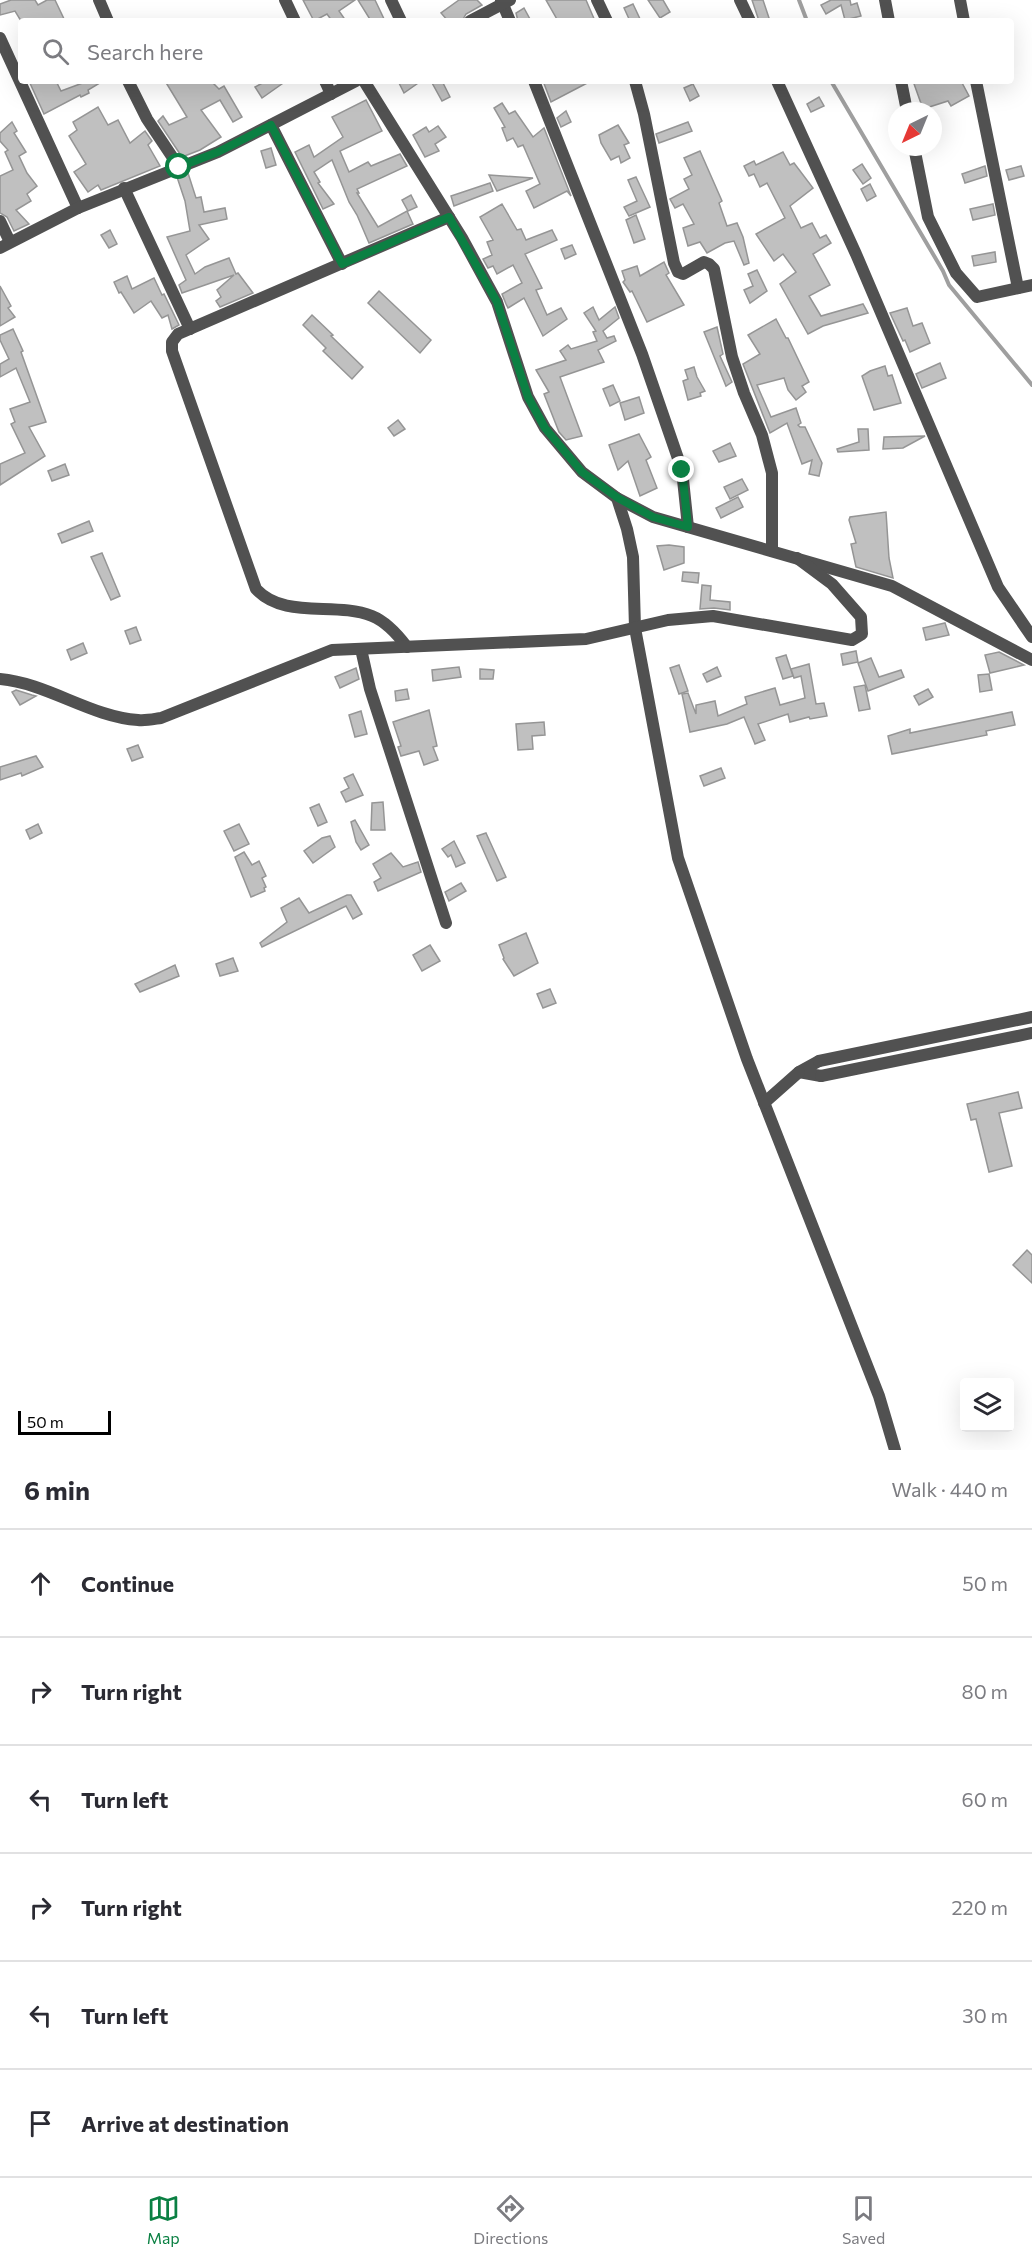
<!DOCTYPE html>
<html lang="en">
<head>
<meta charset="utf-8">
<style>
	:root { --surface:#fff; --page:#f2f2f3; --text:#2b2b33; --muted:#7c7c81; --line:#e1e1e2; --accent:#0b8043 }
	body { margin:0; font-family:Commissioner,sans-serif; background:var(--page); color:var(--text) }
	.controls { position:absolute; right:18px; bottom:18px; display:grid; overflow:hidden; border-radius:6px; box-shadow:0 6px 24px #0002 }
	.controls button { width:54px; height:54px; display:grid; place-items:center; padding:0; border:0; border-bottom:2px solid var(--line); background:var(--surface); color:var(--text); font:30px sans-serif }
	.compass { position:absolute; left:888px; top:102px; width:54px; height:54px; border-radius:50%; background:var(--surface); box-shadow:0 6px 24px #0002; rotate:223deg }
	.scale { position:absolute; left:18px; bottom:15px; width:93px; box-sizing:border-box; padding-left:6px; border:3px solid #000; border-top:0; font-size:16px; line-height:21px; white-space:nowrap; color:#000; -webkit-text-stroke:4px #fff; paint-order:stroke }
	.stop { position:absolute; width:18px; height:18px; margin:-14px; border:4px solid #0b8043; border-radius:50%; background:#fff }
	.stop.end { background:#0b8043; border-color:#fff; box-shadow:0 2px 6px #0008 }
	.list { margin:0; padding:0; list-style:none }
	h2 { display:flex; justify-content:space-between; align-items:center; height:78px; margin:0; padding:0 24px; font-size:26px }
	h2 small { font-size:20px; font-weight:400; color:var(--muted) }
	.list li { display:grid; grid-template-columns:39px 1fr auto; gap:18px; align-items:center; box-sizing:border-box; height:108px; padding:0 24px; border-top:2px solid var(--line) }
	.list b { display:block; font-size:22px; white-space:nowrap }
	.list em { font-size:20px; font-style:normal; color:var(--muted) }
	.icon { flex:none; width:33px; height:33px; fill:none; stroke:currentColor; stroke-width:2; stroke-linecap:round; stroke-linejoin:round }
	.map { position:relative; flex:none; width:1032px; height:1450px; overflow:hidden }
	.search { position:absolute; background:var(--surface); box-shadow:0 6px 24px #0002; left:18px; right:18px; top:18px; height:66px; display:flex; align-items:center; gap:15px; box-sizing:border-box; padding:0 21px; border-radius:6px; color:var(--muted); font-size:22px }
	.sheet { height:726px; background:var(--surface) }
	nav { display:flex; justify-content:space-around; align-items:center; box-sizing:border-box; height:84px; border-top:2px solid var(--line); background:var(--surface); font-size:16px; color:var(--muted) }
	nav a { display:grid; justify-items:center; gap:3px }
	nav .on { color:var(--accent) }
	.map>svg:first-child { display:block }
	.lines { fill:none; stroke-linecap:round; stroke-linejoin:round }
	.stream { stroke:#9f9f9f; stroke-width:4 }
	.building { fill:#c0c0c0; stroke:#959595; stroke-width:1.5 }
	.minor { stroke:#515151; stroke-width:12 }
	.tertiary { stroke:#515151; stroke-width:12 }
	.route { stroke:#0b8043; stroke-width:8 }
</style>
</head>
<body>
<div class="map">
<svg width="1032" height="1450" viewBox="0 0 1032 1450">
	<rect width="100%" height="100%" fill="#fff"/>
	<g class="lines">
		<g class="stream">
			<path d="M799,0L807,21"/>
			<path d="M831,81L943,271L949,285L1032,385"/>
		</g>
	</g>
	<g class="building">
		<path d="M11,0H35L38,5L47,0H55L65,21H21L15,11L0,15V4Z"/>
		<path d="M303,0H355L339,11L346,21H332L327,14L314,21Z"/>
		<path d="M358,0H375L385,21H371Z"/>
		<path d="M459,0H477L482,5L466,14L462,21H448L441,13Z"/>
		<path d="M546,0H586L595,21H558Z"/>
		<path d="M648,0H663L670,12L660,18Z"/>
		<path d="M752,0H763L770,21H759Z"/>
		<path d="M831,0H850L851,5L857,3L861,16L845,20L841,5L826,14L821,5Z"/>
		<path d="M633,4L641,21H630L624,8Z"/>
		<path d="M524,8L531,21H518L516,13Z"/>
		<path d="M29,81H56L61,91L88,81H103L88,90L89,93L81,97L80,95L44,114Z"/>
		<path d="M165,81H211L219,89L224,86L242,117L233,122L220,100L201,110L221,137L200,150L182,157L158,121L163,116L169,125L187,117Z"/>
		<path d="M266,81H286L262,98L255,87Z"/>
		<path d="M398,81H421L404,93Z"/>
		<path d="M431,81H442L450,97L442,101Z"/>
		<path d="M543,81H591L551,102Z"/>
		<path d="M913,81H961L969,96L951,106L948,101L923,109Z"/>
		<path d="M693,84L699,96L690,101L684,88Z"/>
		<path d="M819,97L824,106L811,112L807,104Z"/>
		<path d="M366,100L382,131L340,151L349,172L368,162L371,166L400,154L407,166L357,189L359,193H357L378,227L407,211L413,224L369,243L357,215L349,202L332,160L314,172L320,182L318,183L334,204L323,209L295,152L309,145L314,157L343,137L332,117Z"/>
		<path d="M502,103L509,114L515,111L533,137L544,128L571,196L567,191L534,208L526,191L540,184L523,145L518,147L513,138L507,141L502,128L505,127L494,108Z"/>
		<path d="M98,107L108,125L118,120L130,143L145,131L152,141L148,145L160,166L101,190L98,185L88,192L74,172L86,164L69,136L77,130L73,122Z"/>
		<path d="M566,111L571,122L561,127L557,118Z"/>
		<path d="M12,122L17,131L14,133L26,152L19,156L27,173L37,186L27,194L31,201L16,210L29,224L14,231L7,217L0,213V176L13,170L5,152L8,150L0,141V133Z"/>
		<path d="M688,122L692,131L659,143L656,134Z"/>
		<path d="M618,125L629,143L624,145L630,158L621,163L619,156L611,160L601,143L599,135Z"/>
		<path d="M438,126L446,137L435,144L439,151L425,157L413,135L426,127L429,132Z"/>
		<path d="M271,148L276,165L266,168L261,151Z"/>
		<path d="M700,151L722,201L719,203L727,226L737,223L743,237L749,263L744,265L734,241L725,243L707,253L700,242L688,246L683,228L694,224L683,204L675,208L670,199L689,189L684,179L692,175L684,158Z"/>
		<path d="M783,152L790,165L794,163L813,188L790,206L801,228L812,223L820,238L826,235L831,243L813,254L830,285L809,296L821,316L863,304L868,313L823,326L808,334L780,284L796,272L783,254L774,261L756,234L785,218L767,183L760,187L754,174L749,176L744,166L754,161L756,165Z"/>
		<path d="M862,164L871,178L863,184L853,170Z"/>
		<path d="M985,166L987,176L965,183L962,174Z"/>
		<path d="M1021,166L1024,176L1009,180L1006,170Z"/>
		<path d="M188,173L196,198L201,197L204,212L225,208L227,219L199,225L209,239L186,255L195,274L205,267L229,258L236,274L238,273L253,293L220,307L216,301L221,297L217,290L234,275L182,293L179,285L186,280L167,237L190,231L185,201L177,177Z"/>
		<path d="M489,175L533,178L497,191Z"/>
		<path d="M636,177L650,207L629,216L624,207L637,201L628,180Z"/>
		<path d="M490,183L493,191L454,206L451,196Z"/>
		<path d="M870,184L876,196L867,201L861,189Z"/>
		<path d="M411,195L417,207L408,211L402,200Z"/>
		<path d="M502,204L517,230L521,229L526,240L552,230L557,240L525,254L542,288L536,290L547,315L561,308L567,319L543,336L524,298L508,308L506,304L502,294L522,283L513,265L497,274L493,266L488,268L483,259L492,255L487,242L493,240L480,217Z"/>
		<path d="M993,204L995,215L973,220L970,209Z"/>
		<path d="M636,215L645,239L634,243L626,220Z"/>
		<path d="M110,230L117,244L109,248L101,235Z"/>
		<path d="M572,245L576,254L565,259L561,249Z"/>
		<path d="M995,252L996,262L974,266L972,256Z"/>
		<path d="M664,262L669,273L666,275L684,305L647,322L632,291L630,292L623,282L625,280L622,271L637,266L640,276Z"/>
		<path d="M757,270L767,291L750,303L744,290L753,286L748,274Z"/>
		<path d="M127,276L132,289L154,278L162,295L164,294L179,325L172,329L168,315L162,318L151,301L134,313L121,292L119,293L114,282Z"/>
		<path d="M0,286L11,306L8,308L15,317L0,326Z"/>
		<path d="M379,291L431,340L420,353L368,303Z"/>
		<path d="M593,307L599,320L615,307L619,318L603,331L607,338L614,336L616,341L598,350L604,362L560,377L582,436L566,440L559,432L544,394L549,392L536,370L566,360L560,351L568,345L571,349L597,341L593,332L596,331L584,313Z"/>
		<path d="M907,308L913,326L922,323L930,343L910,352L905,340L903,341L890,313Z"/>
		<path d="M312,315L333,335L331,336L363,367L352,379L323,351L326,348L303,325Z"/>
		<path d="M776,319L786,338H788L809,382L802,386L806,392L796,400L788,390L784,378L757,385L771,417L796,408L801,423L798,425L800,427H805L822,463L819,476L809,474L812,460L802,464L787,423L770,433L743,364L760,354L748,335Z"/>
		<path d="M717,327L723,354L720,356L732,382L726,386L704,332Z"/>
		<path d="M13,329L23,351L21,352L46,422L29,427L45,456L0,485V464L25,453L11,424L15,422L10,409L30,402L16,368L0,377V364L9,359L0,340V335Z"/>
		<path d="M940,363L946,378L922,388L916,374Z"/>
		<path d="M885,366L888,376L892,375L901,403L874,410L862,376L870,371Z"/>
		<path d="M694,367L697,377L705,391L700,393L701,396L688,400L683,381L688,379L685,370Z"/>
		<path d="M613,385L620,401L610,406L603,389Z"/>
		<path d="M639,397L644,413L625,420L620,403Z"/>
		<path d="M398,420L405,429L394,436L388,428Z"/>
		<path d="M858,429H868L869,450L838,452L837,449L859,442Z"/>
		<path d="M639,434L651,457L646,460L657,488L640,496L628,461L618,470L609,445Z"/>
		<path d="M925,436L903,448L883,449L884,437Z"/>
		<path d="M730,443L736,456L719,462L713,451Z"/>
		<path d="M65,464L69,475L52,481L48,471Z"/>
		<path d="M742,479L748,490L730,499L724,487Z"/>
		<path d="M738,497L743,507L721,518L716,508Z"/>
		<path d="M886,512L889,558L893,578L856,567L851,544L856,543L849,520L850,517Z"/>
		<path d="M89,521L93,531L62,543L58,534Z"/>
		<path d="M669,545L684,547V563L664,570L657,546Z"/>
		<path d="M102,553L120,596L111,600L91,557Z"/>
		<path d="M683,572L699,573L698,583L682,581Z"/>
		<path d="M702,585L711,586L710,600L730,602V610L714,608L700,609Z"/>
		<path d="M945,623L949,635L926,640L923,628Z"/>
		<path d="M136,627L141,640L130,644L125,631Z"/>
		<path d="M83,643L87,653L71,660L67,650Z"/>
		<path d="M856,651L858,662L843,665L841,654Z"/>
		<path d="M999,652L1024,665L990,673L985,655Z"/>
		<path d="M786,655L793,676L783,679L776,658Z"/>
		<path d="M871,658L879,677L901,670L904,677L868,691L858,663Z"/>
		<path d="M809,664L816,704L824,703L827,716L810,719L809,717L790,722L788,714L758,724L765,740L755,744L744,717L727,724L690,732L682,694L688,693L696,714V705L715,701L718,716L747,704L745,697L775,688L780,705L805,698L801,676L794,678L791,669Z"/>
		<path d="M679,665L688,691L679,694L670,668Z"/>
		<path d="M459,667L461,677L433,681L432,670Z"/>
		<path d="M717,667L721,676L707,682L703,674Z"/>
		<path d="M356,668L359,679L340,688L335,677Z"/>
		<path d="M480,669L494,670L493,679H480Z"/>
		<path d="M989,674L992,690L980,692L978,675Z"/>
		<path d="M865,685L870,709L859,711L854,687Z"/>
		<path d="M407,689L409,699L396,701L395,691Z"/>
		<path d="M928,689L933,697L919,705L914,696Z"/>
		<path d="M16,690L32,695L36,696L20,705L12,692Z"/>
		<path d="M429,710L437,746L433,747L438,760L424,765L419,751L401,756L398,747L401,746L393,722Z"/>
		<path d="M361,711L367,734L355,737L349,715Z"/>
		<path d="M1012,712L1015,725L986,731L987,735L892,754L888,736L910,729V733Z"/>
		<path d="M544,722L545,735L532,736L533,749L518,750L516,724Z"/>
		<path d="M138,745L143,757L132,761L127,749Z"/>
		<path d="M36,756L43,767L22,776L21,773L0,780V767Z"/>
		<path d="M721,768L725,778L704,786L700,776Z"/>
		<path d="M353,774L363,795L346,802L341,792L349,788L344,778Z"/>
		<path d="M383,802L385,830H371L372,803Z"/>
		<path d="M319,804L327,822L318,826L310,808Z"/>
		<path d="M355,820L369,845L361,850L356,842L351,822Z"/>
		<path d="M38,824L42,833L30,839L26,830Z"/>
		<path d="M239,824L249,844L234,851L224,831Z"/>
		<path d="M486,833L506,877L497,881L477,836Z"/>
		<path d="M330,836L335,847L313,863L304,851L322,838Z"/>
		<path d="M454,841L465,863L456,867L451,855L448,857L442,849Z"/>
		<path d="M244,852L252,865L259,861L266,876L262,878L266,887L264,888L265,891L251,897L235,857Z"/>
		<path d="M391,853L403,867L418,862L421,872L378,891L374,882L381,878L373,864Z"/>
		<path d="M461,883L466,891L449,901L445,892Z"/>
		<path d="M347,895H351L362,914L353,919L346,906L262,947L260,943L287,922L281,908L299,898L309,913Z"/>
		<path d="M526,933L538,963L514,976L503,959L504,958L499,945Z"/>
		<path d="M430,945L440,961L422,971L413,955Z"/>
		<path d="M233,958L238,971L220,976L216,964Z"/>
		<path d="M175,965L179,976L140,992L135,984Z"/>
		<path d="M550,989L556,1003L543,1008L537,994Z"/>
		<path d="M1018,1092L1022,1108L999,1113L1012,1166L989,1172L976,1119L971,1120L967,1104Z"/>
		<path d="M1027,1250L1032,1255V1283L1013,1265Z"/>
	</g>
	<g class="lines">
		<g class="minor">
			<path d="M99,0L108,21"/>
			<path d="M285,0L295,21"/>
			<path d="M391,0L401,21"/>
			<path d="M501,0L510,21"/>
			<path d="M597,0L607,21"/>
			<path d="M740,0L750,21"/>
			<path d="M885,0L889,21"/>
			<path d="M960,0L964,21"/>
			<path d="M470,21L510,0"/>
			<path d="M0,38L78,208"/>
			<path d="M128,81L147,119L179,167"/>
			<path d="M325,81L331,94"/>
			<path d="M364,81L462,238L497,302L528,397L545,428L582,472L617,498L653,517L892,586L1032,660"/>
			<path d="M534,81L642,354L682,470L688,527"/>
			<path d="M635,81L644,114L674,263L678,272L683,274L704,262L709,264L714,269L732,357L744,393L762,435L772,473V551"/>
			<path d="M777,81L856,254L998,587L1032,637"/>
			<path d="M901,81L907,111"/>
			<path d="M976,81L1018,288"/>
			<path d="M271,125L342,264"/>
			<path d="M914,147L928,217L956,273L977,297L1032,285"/>
			<path d="M124,188L190,329"/>
			<path d="M0,221L10,242"/>
			<path d="M0,248L78,208L218,152L356,81"/>
			<path d="M617,498L627,529L633,557L635,628L678,858L747,1059L879,1396L895,1450"/>
			<path d="M407,647C398,635 387,622 372,616C335,601 285,620 256,589L172,351V342L178,334L449,217"/>
			<path d="M361,649L370,689L446,923"/>
			<path d="M0,679C47,683 91,717 138,720C145,721 154,719 161,718L332,650L586,639L668,620L713,616L852,640L862,634L861,617L832,584L797,558"/>
			<path d="M819,1061L799,1072L821,1076"/>
			<path d="M764,1103L799,1072"/>
		</g>
		<g class="tertiary">
			<path d="M819,1061L1032,1017"/>
			<path d="M821,1076L1032,1033"/>
		</g>
	</g>
	<g class="lines">
		<path class="route" d="M179,167L218,152L271,125L342,264L449,217L497,302L528,397L545,428L582,472L618,498L653,517L688,527L682,470"/>
	</g>
</svg>
<div class="controls">
<button><svg class="icon" aria-label="layers" viewBox="0 0 24 24"><path d="M12 4l9 5-9 5-9-5zM3 14l9 5 9-5"/></svg></button>
</div>
<svg class="compass" viewBox="-18 -18 36 36"><path d="M0-13l5 13h-10z" fill="#e53935"/><path d="M0 13l5-13h-10z" fill="#7c7c81"/></svg>
<div class="scale">50 m</div>
<div class="stop" style="left:179px;top:167px"></div>
<div class="stop end" style="left:682px;top:470px"></div>
<div class="search"><svg class="icon" aria-label="search" viewBox="0 0 24 24"><circle cx="10" cy="10" r="6"/><path d="M15 15l6 6"/></svg>Search here</div>
</div>
<section class="sheet">
<h2>6 min<small>Walk · 440 m</small></h2>
<ul class="list">
<li><svg class="icon" aria-label="ahead" viewBox="0 0 24 24"><path d="M12 20V5M6 11l6-6 6 6"/></svg><div><b>Continue</b></div><em>50 m</em></li>
<li><svg class="icon" aria-label="right" viewBox="0 0 24 24"><path d="M7 20v-9h11M14 6l5 5-5 5"/></svg><div><b>Turn right</b></div><em>80 m</em></li>
<li><svg class="icon" aria-label="left" viewBox="0 0 24 24"><path d="M17 20v-9H6M10 6l-5 5 5 5"/></svg><div><b>Turn left</b></div><em>60 m</em></li>
<li><svg class="icon" aria-label="right" viewBox="0 0 24 24"><path d="M7 20v-9h11M14 6l5 5-5 5"/></svg><div><b>Turn right</b></div><em>220 m</em></li>
<li><svg class="icon" aria-label="left" viewBox="0 0 24 24"><path d="M17 20v-9H6M10 6l-5 5 5 5"/></svg><div><b>Turn left</b></div><em>30 m</em></li>
<li><svg class="icon" aria-label="arrive" viewBox="0 0 24 24"><path d="M6 21V4h12l-3 4 3 4H6"/></svg><div><b>Arrive at destination</b></div></li>
</ul>
</section>
<nav>
<a class="on"><svg class="icon" aria-label="map" viewBox="0 0 24 24"><path d="M3 6l6-2 6 2 6-2v14l-6 2-6-2-6 2zM9 4v14M15 6v14"/></svg>Map</a>
<a><svg class="icon" aria-label="directions" viewBox="0 0 24 24"><path d="M12 3l9 9-9 9-9-9zM9 14v-3h6M13 9l2 2-2 2"/></svg>Directions</a>
<a><svg class="icon" aria-label="saved" viewBox="0 0 24 24"><path d="M7 4h10v16l-5-4-5 4z"/></svg>Saved</a>
</nav>
</body>
</html>
